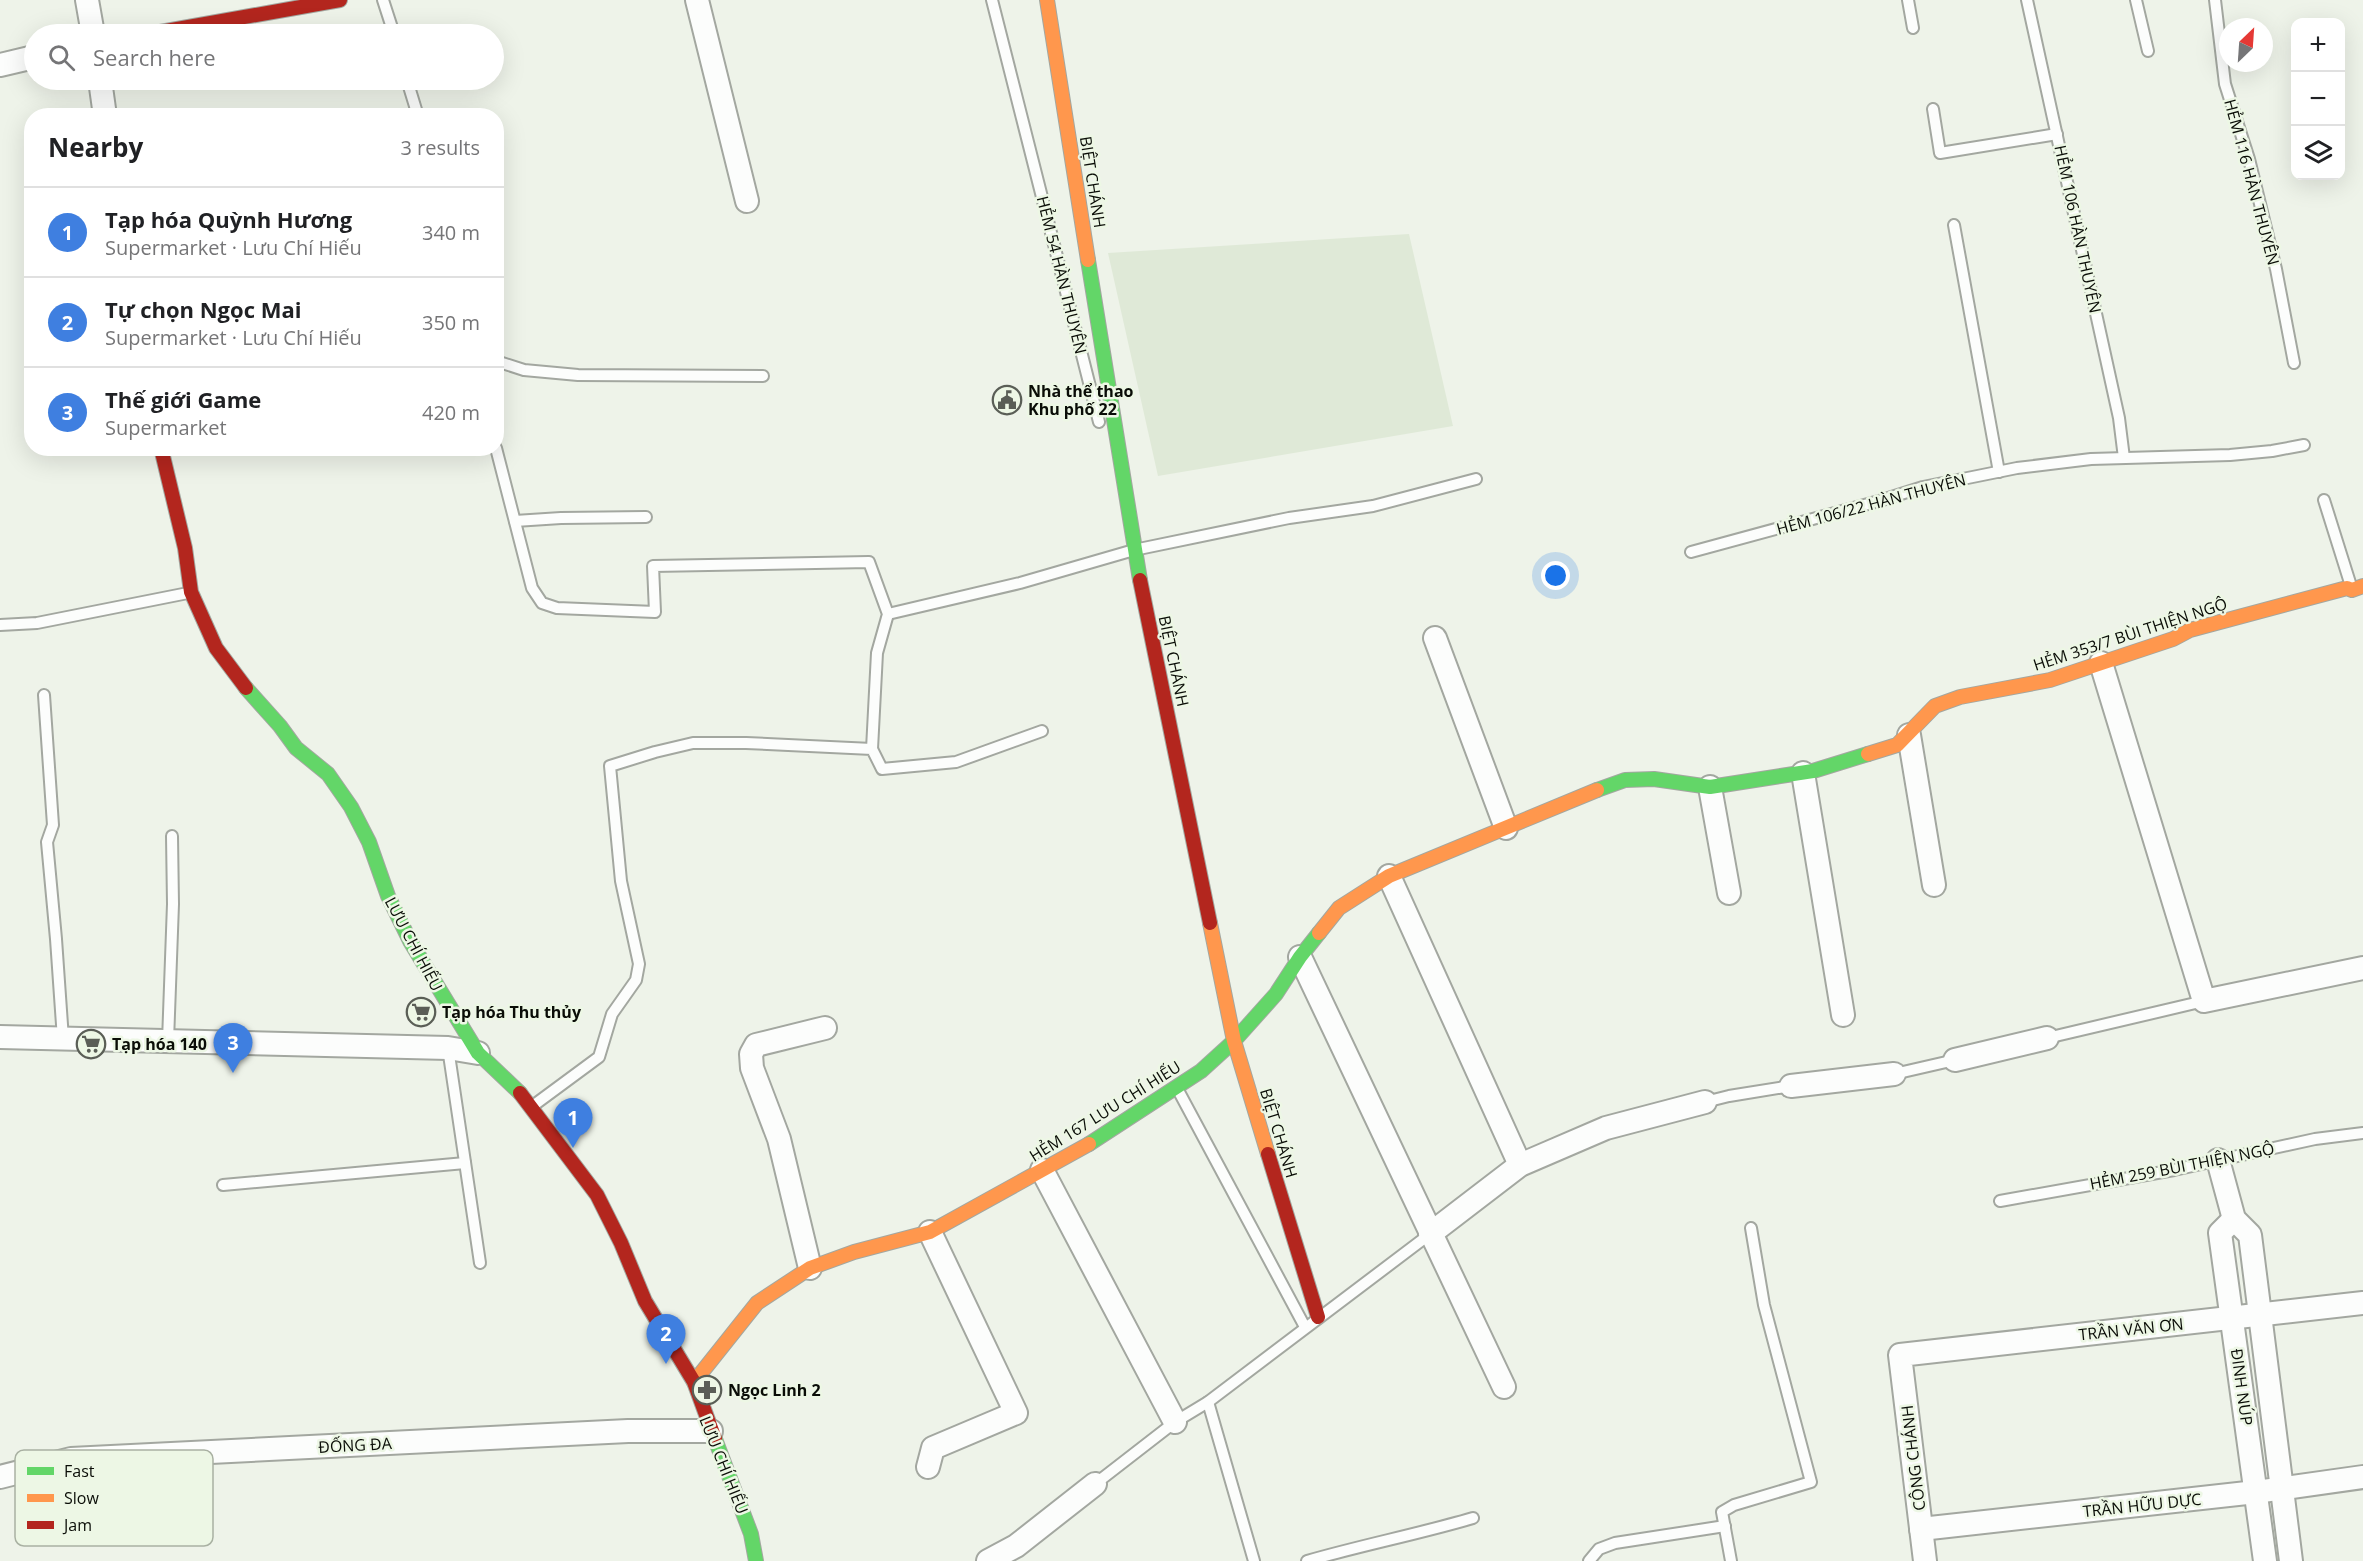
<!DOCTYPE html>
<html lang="en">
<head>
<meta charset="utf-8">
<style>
	:root { --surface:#fff; --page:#f6f6f6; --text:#202124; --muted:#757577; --line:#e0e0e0; --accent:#ea580c }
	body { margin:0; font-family:"Open Sans",sans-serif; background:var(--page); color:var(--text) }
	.controls { position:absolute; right:18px; top:18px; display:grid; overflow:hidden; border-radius:12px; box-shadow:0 6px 24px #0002 }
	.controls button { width:54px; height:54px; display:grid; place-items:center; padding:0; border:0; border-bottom:2px solid var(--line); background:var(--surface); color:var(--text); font:30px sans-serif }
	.compass { position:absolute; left:2219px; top:18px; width:54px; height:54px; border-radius:50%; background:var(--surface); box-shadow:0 6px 24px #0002; rotate:25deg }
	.you { position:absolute; left:1556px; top:576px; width:21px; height:21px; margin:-15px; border:4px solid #fff; border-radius:50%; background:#1a73e8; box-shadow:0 0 0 9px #1a73e833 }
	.badge { display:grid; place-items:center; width:39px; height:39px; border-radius:50%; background:var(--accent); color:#fff; font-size:20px; font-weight:700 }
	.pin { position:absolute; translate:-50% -50px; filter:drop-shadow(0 2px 3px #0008) }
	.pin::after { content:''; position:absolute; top:32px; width:21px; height:18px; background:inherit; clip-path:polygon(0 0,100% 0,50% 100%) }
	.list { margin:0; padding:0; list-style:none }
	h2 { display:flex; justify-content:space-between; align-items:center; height:78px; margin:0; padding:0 24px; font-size:26px }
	h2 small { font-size:20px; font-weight:400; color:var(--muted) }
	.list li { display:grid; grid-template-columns:39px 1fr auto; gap:18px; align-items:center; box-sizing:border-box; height:90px; padding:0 24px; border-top:2px solid var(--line) }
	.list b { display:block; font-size:22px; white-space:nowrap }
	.list p { margin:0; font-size:20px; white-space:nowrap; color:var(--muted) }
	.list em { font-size:20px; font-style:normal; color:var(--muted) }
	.icon { flex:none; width:33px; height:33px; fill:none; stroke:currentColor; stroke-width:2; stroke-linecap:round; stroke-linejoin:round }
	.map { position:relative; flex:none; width:2363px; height:1561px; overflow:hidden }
	.search { position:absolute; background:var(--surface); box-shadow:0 6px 24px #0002; left:24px; top:24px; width:480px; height:66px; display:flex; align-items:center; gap:15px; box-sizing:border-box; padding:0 21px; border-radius:33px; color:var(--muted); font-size:22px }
	.panel { position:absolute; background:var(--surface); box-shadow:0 6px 24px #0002; left:24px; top:108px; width:480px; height:348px; border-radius:24px }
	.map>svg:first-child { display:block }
	.built { fill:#dfe9d7 }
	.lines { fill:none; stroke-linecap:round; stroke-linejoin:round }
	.lane-casing { stroke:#a3a7a0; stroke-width:14 }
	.street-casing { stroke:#a3a7a0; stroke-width:26 }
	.fast-casing { stroke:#a3a7a0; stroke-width:16 }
	.slow-casing { stroke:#a3a7a0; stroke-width:16 }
	.jam-casing { stroke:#a3a7a0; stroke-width:16 }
	.lane { stroke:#fcfdfc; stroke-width:10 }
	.street { stroke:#fcfdfc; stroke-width:22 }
	.fast { stroke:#63d668; stroke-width:14 }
	.slow { stroke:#ff974d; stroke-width:14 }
	.jam { stroke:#b3261e; stroke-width:14 }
	.labels { text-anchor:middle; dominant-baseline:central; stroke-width:5; stroke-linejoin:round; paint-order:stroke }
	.street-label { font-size:16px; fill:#0a0d07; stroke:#edf7e5 }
	.poi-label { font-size:16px; font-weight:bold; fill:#0a0d07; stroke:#edf7e5; text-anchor:start }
	.key { fill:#edf7e5; stroke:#a9b1a2; stroke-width:1.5 }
	.key-label { font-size:16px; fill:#0a0d07 }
</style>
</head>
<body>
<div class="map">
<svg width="2363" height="1561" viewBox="0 0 2363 1561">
	<rect width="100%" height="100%" fill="#eef3e9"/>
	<path class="built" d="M1409,234L1453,426L1158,476L1108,253Z"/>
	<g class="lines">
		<g class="lane-casing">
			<g id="lane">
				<path d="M383,0L394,34"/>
				<path d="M992,0L1099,422"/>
				<path d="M1908,0L1913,28"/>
				<path d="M2027,0L2119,418L2124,458"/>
				<path d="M2136,0L2148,51"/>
				<path d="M2215,0L2225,84L2249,159L2276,269L2294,363"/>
				<path d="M407,80L418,116"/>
				<path d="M1933,109L1940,153L2057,134"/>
				<path d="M1954,225L1999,472"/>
				<path d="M496,361L524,370L578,375L763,376"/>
				<path d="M496,448L532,588L542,603L557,608L655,612L653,566L869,562L888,614L877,653L872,749"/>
				<path d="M2324,500L2351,586"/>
				<path d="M515,521L561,518L646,517"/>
				<path d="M1691,552L1879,501L1923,487L2017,468L2091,459L2230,455L2272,451L2304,445"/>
				<path d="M888,614L1020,583L1134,550L1289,518L1373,506L1476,479"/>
				<path d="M0,625L37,623L188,593"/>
				<path d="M44,695L53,825L47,842L56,939L63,1039"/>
				<path d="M2047,1038L2204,1001"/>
				<path d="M168,1041L173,904L172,836"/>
				<path d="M448,1048L480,1263"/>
				<path d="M1894,1074L1955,1060"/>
				<path d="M1178,1090L1305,1327"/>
				<path d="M1705,1102L1729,1096L1791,1086"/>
				<path d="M534,1105L599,1057L612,1014L636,980L639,964L621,881L610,766L655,752L693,743H746L872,749L882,769L956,762L1042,731"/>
				<path d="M223,1185L465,1163"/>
				<path d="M2000,1201L2174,1170L2315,1139L2363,1133"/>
				<path d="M1208,1402L1254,1561"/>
				<path d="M1095,1484L1175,1422L1208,1402L1430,1234"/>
				<path d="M1307,1561C1362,1545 1419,1534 1473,1518"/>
				<path d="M1589,1561L1599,1549L1615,1543L1725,1526"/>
				<path d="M1731,1561L1722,1512L1734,1505L1811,1482L1764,1305L1751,1228"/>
			</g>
		</g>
		<g class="street-casing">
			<g id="street">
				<path d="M87,0L93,34"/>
				<path d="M697,0L747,201"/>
				<path d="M0,65L34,57"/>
				<path d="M100,80L105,116"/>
				<path d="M1435,638L1506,828"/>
				<path d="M2101,663L2204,1001L2363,968"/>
				<path d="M1909,735L1934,885"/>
				<path d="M1803,773L1843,1015"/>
				<path d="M1710,787L1729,893"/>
				<path d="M1389,876L1520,1165"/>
				<path d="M1300,957L1504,1387"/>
				<path d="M0,1037L448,1048L478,1053"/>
				<path d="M1955,1060L2047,1038"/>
				<path d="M1791,1086L1894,1074"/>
				<path d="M2218,1160L2234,1219L2250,1235L2291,1561"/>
				<path d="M1042,1170L1175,1422"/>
				<path d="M2234,1219L2220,1233L2265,1561"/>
				<path d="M1430,1234L1520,1165L1606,1128L1705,1102"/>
				<path d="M810,1268L779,1139L752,1068L751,1054L756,1045L825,1028"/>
				<path d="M928,1467L933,1448L1016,1413L930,1232"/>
				<path d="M0,1477L71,1459L628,1431H711"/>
				<path d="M1921,1529L2256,1492L2363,1477"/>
				<path d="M988,1561L1016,1546L1095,1484"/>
				<path d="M1925,1561L1900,1355L2363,1303"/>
			</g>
		</g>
		<g class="fast-casing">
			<g id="fast">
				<path d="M1088,260L1140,580"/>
				<path d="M246,688L280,726L296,748L328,774L351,807L369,842L388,896L410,941L478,1053L520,1093"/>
				<path d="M1597,790L1625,780L1654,779L1710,787L1813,771L1868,754"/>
				<path d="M1089,1144L1201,1071L1234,1041L1276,994L1300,957L1319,933"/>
				<path d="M715,1439L751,1534L756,1561"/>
			</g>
		</g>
		<g class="slow-casing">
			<g id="slow">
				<path d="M1047,0L1088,260"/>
				<path d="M1868,754L1897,745L1935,706L1960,697L2050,680L2173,639L2190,630L2347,588L2352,590L2363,586"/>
				<path d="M1210,923L1234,1041L1268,1154"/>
				<path d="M1319,933L1339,908L1389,876L1597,790"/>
				<path d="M694,1382L757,1303L810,1268L854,1252L930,1232L1089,1144"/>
			</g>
		</g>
		<g class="jam-casing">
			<g id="jam">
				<path d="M149,34L340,0"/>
				<path d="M161,448L185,548L191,592L216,648L246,688"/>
				<path d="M1140,580L1210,923"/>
				<path d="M520,1093L597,1195L621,1243L645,1301L694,1382L715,1439"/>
				<path d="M1268,1154L1318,1317"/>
			</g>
		</g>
		<use href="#lane" class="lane"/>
		<use href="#street" class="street"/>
		<use href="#fast" class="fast"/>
		<use href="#slow" class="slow"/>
		<use href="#jam" class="jam"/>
	</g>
	<defs>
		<g id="civic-ring" transform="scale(1.5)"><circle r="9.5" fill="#edf7e5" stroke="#5a5e56" stroke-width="1.5"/><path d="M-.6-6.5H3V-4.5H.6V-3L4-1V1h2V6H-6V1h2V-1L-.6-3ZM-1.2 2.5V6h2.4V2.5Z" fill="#5a5e56"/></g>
		<g id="supermarket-ring" transform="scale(1.5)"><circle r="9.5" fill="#edf7e5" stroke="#5a5e56" stroke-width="1.5"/><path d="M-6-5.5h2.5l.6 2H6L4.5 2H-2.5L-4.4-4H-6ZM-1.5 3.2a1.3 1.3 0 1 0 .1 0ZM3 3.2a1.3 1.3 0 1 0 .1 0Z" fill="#5a5e56"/></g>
		<g id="pharmacy-ring" transform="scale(1.5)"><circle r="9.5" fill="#edf7e5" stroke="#5a5e56" stroke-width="1.5"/><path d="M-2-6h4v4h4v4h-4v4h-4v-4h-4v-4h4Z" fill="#5a5e56"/></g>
	</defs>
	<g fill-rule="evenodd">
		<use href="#civic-ring" x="1007" y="400"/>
		<use href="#supermarket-ring" x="421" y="1012"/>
		<use href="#supermarket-ring" x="91" y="1044"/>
		<use href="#pharmacy-ring" x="707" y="1390"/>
	</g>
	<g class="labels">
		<g class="street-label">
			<text transform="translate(1093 182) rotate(81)">BIỆT CHÁNH</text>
			<text transform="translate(2252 182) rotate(75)">HẺM 116 HÀN THUYÊN</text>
			<text transform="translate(2078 229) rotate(78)">HẺM 106 HÀN THUYÊN</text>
			<text transform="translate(1062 275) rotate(76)">HẺM 54 HÀN THUYÊN</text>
			<text transform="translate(1871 504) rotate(-15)">HẺM 106/22 HÀN THUYÊN</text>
			<text transform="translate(2130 634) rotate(-18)">HẺM 353/7 BÙI THIỆN NGỘ</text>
			<text transform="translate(1174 661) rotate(78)">BIỆT CHÁNH</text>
			<text transform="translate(414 944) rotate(62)">LƯU CHÍ HIẾU</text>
			<text transform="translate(1105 1111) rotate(-32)">HẺM 167 LƯU CHÍ HIẾU</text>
			<text transform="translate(1279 1133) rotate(73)">BIỆT CHÁNH</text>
			<text transform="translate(2182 1166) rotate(-11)">HẺM 259 BÙI THIỆN NGỘ</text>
			<text transform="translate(2131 1329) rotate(-6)">TRẦN VĂN ƠN</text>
			<text transform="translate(2242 1387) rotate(82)">ĐINH NÚP</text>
			<text transform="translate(355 1445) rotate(-3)">ĐỐNG ĐA</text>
			<text transform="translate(1913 1458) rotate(-97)">CÔNG CHÁNH</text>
			<text transform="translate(724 1465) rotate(68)">LƯU CHÍ HIẾU</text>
			<text transform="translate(2142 1505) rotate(-6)">TRẦN HỮU DỰC</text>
		</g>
		<g class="poi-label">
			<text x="1028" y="391">Nhà thể thao<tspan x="1028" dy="18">Khu phố 22</tspan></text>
			<text x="442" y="1012">Tạp hóa Thu thủy</text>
			<text x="112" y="1044">Tạp hóa 140</text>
			<text x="728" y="1390">Ngọc Linh 2</text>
		</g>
	</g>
	<rect x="15" y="1450" width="198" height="96" rx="9" class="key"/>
	<rect x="27" y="1467" width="27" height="8" fill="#63d668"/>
	<rect x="27" y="1494" width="27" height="8" fill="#ff974d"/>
	<rect x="27" y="1521" width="27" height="8" fill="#b3261e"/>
	<g class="key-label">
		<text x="64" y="1477">Fast</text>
		<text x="64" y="1504">Slow</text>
		<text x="64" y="1531">Jam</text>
	</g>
</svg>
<div class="controls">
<button>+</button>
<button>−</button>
<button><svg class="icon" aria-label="layers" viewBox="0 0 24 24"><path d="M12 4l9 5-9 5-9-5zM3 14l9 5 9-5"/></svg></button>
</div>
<svg class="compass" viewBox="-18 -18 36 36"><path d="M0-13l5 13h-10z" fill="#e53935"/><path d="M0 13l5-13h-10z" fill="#757577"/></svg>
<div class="you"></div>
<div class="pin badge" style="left:573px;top:1148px;background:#3f7fe0">1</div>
<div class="pin badge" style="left:666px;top:1364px;background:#3f7fe0">2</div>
<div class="pin badge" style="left:233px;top:1073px;background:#3f7fe0">3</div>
<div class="search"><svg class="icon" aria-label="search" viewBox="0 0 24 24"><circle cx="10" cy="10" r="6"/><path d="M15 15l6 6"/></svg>Search here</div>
<section class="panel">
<h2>Nearby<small>3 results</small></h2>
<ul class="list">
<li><span class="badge" style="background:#3f7fe0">1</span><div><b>Tạp hóa Quỳnh Hương</b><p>Supermarket · Lưu Chí Hiếu</p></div><em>340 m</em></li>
<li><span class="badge" style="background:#3f7fe0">2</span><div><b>Tự chọn Ngọc Mai</b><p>Supermarket · Lưu Chí Hiếu</p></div><em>350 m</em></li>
<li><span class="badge" style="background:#3f7fe0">3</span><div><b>Thế giới Game</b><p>Supermarket</p></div><em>420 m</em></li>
</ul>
</section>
</div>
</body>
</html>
